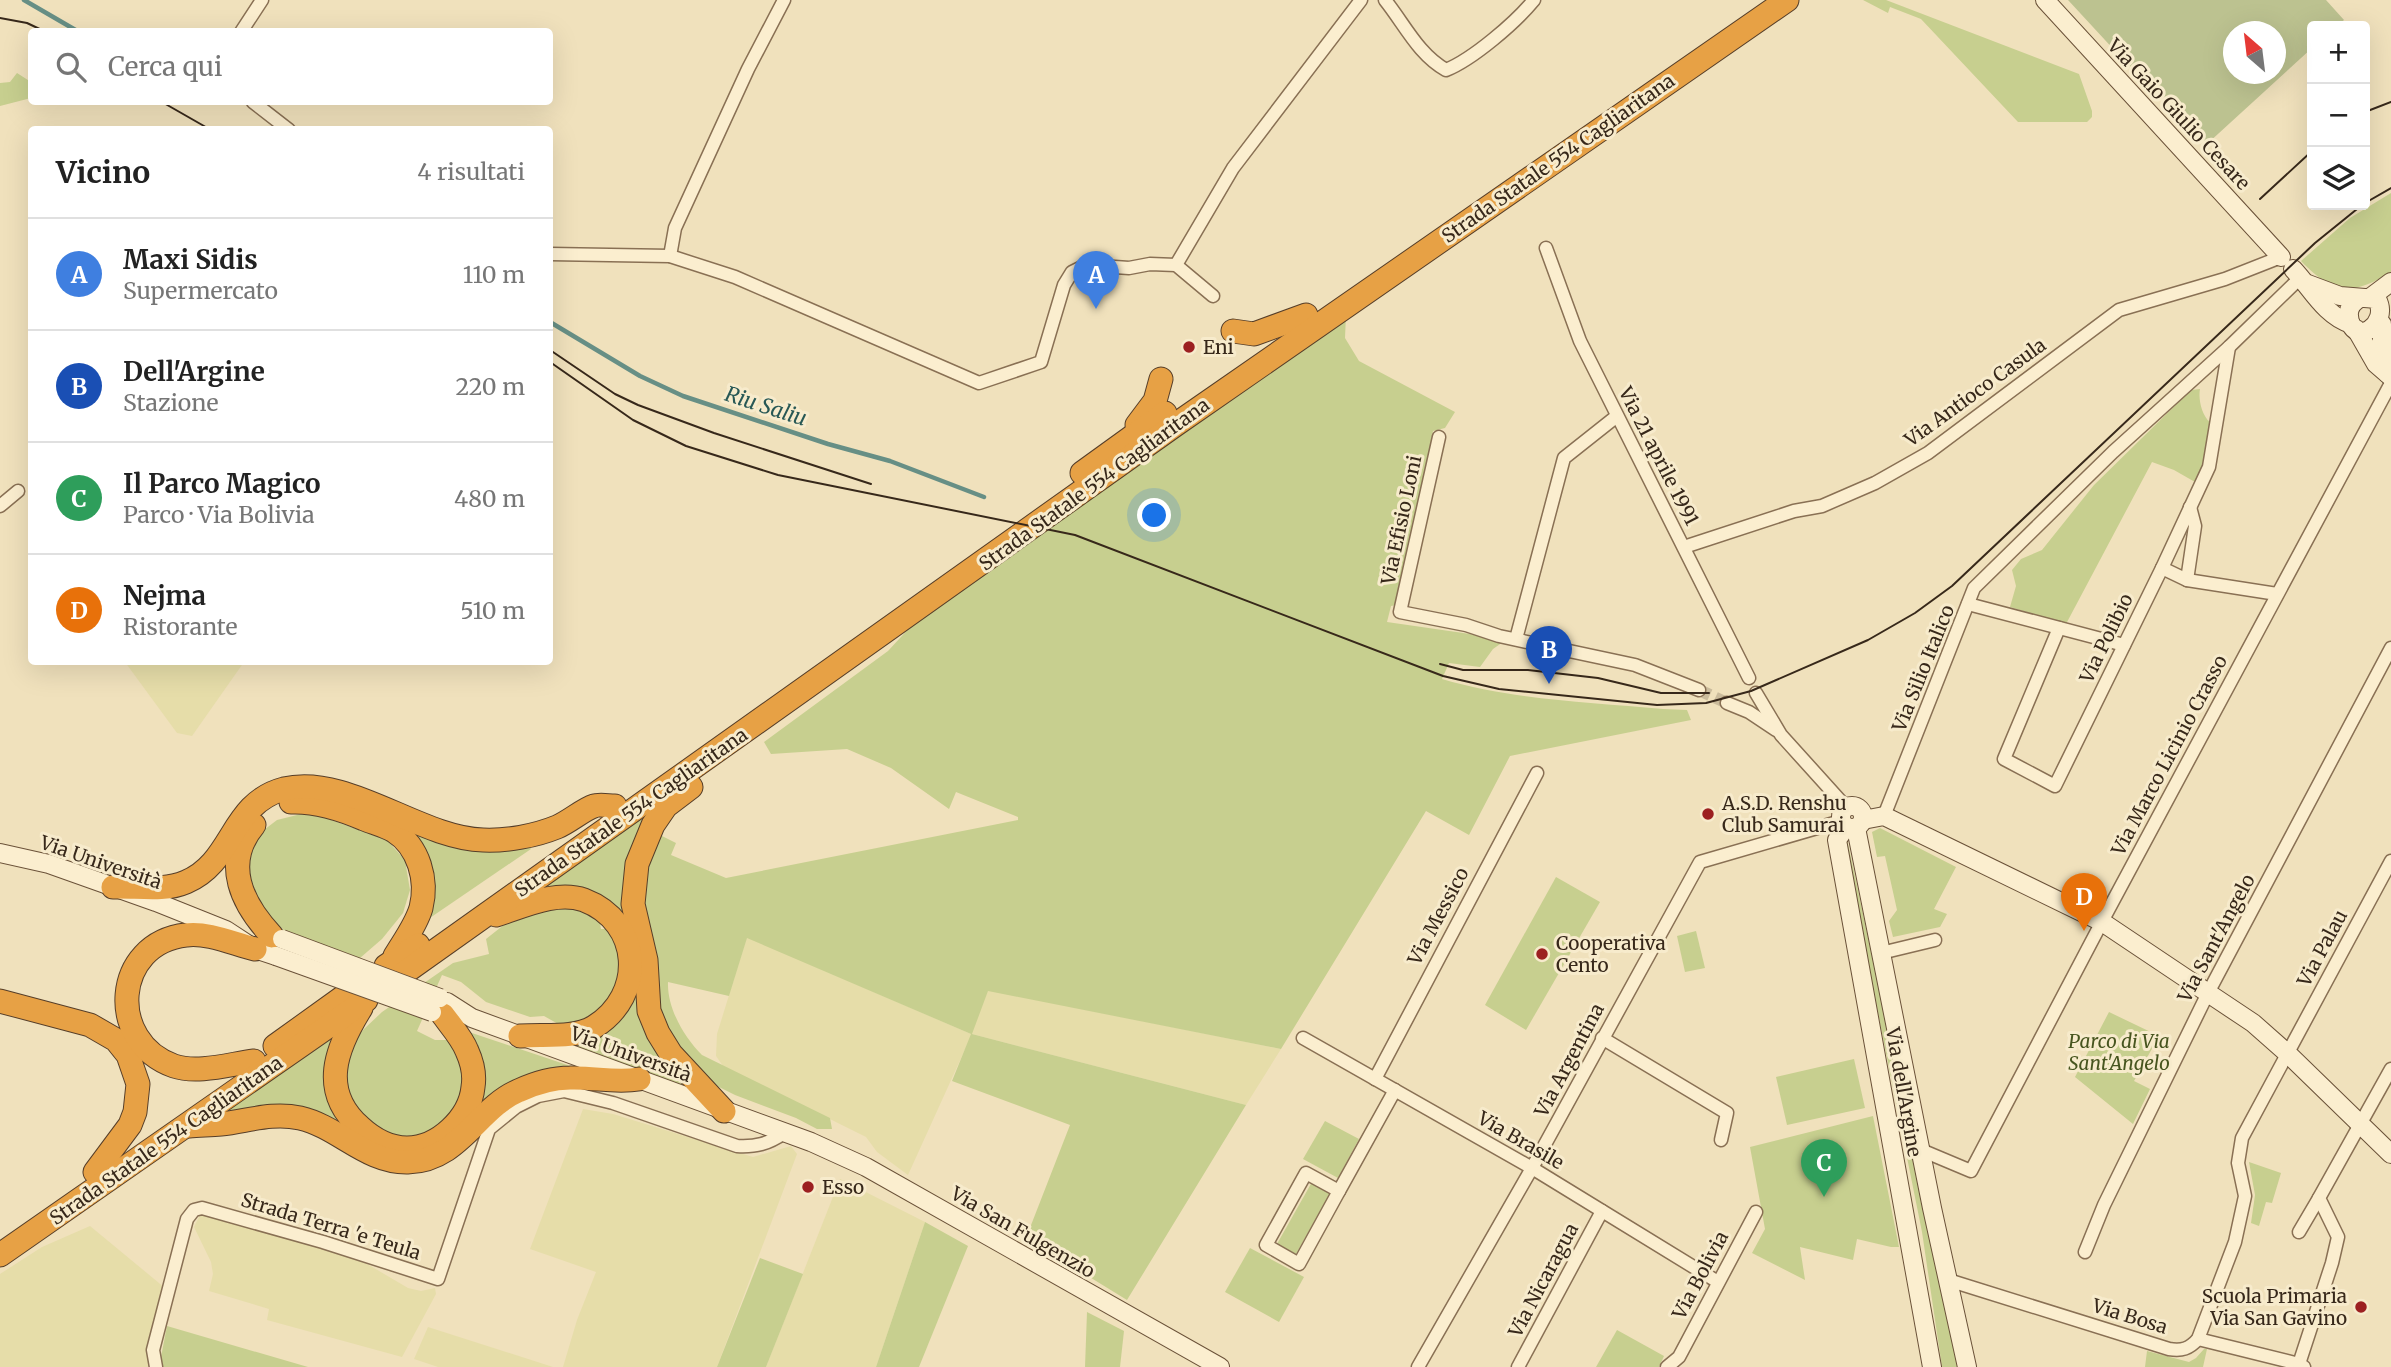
<!DOCTYPE html>
<html lang="it">
<head>
<meta charset="utf-8">
<style>
	:root { --surface:#fff; --page:#f2f2f2; --text:#222; --muted:#767676; --line:#e0e0e0; --accent:#9c2021 }
	body { margin:0; font-family:Merriweather,serif; background:var(--page); color:var(--text) }
	.controls { position:absolute; right:21px; top:21px; display:grid; overflow:hidden; border-radius:7px; box-shadow:0 7px 28px #0002 }
	.controls button { width:63px; height:63px; display:grid; place-items:center; padding:0; border:0; border-bottom:2px solid var(--line); background:var(--surface); color:var(--text); font:35px sans-serif }
	.compass { position:absolute; left:2223px; top:21px; width:63px; height:63px; border-radius:50%; background:var(--surface); box-shadow:0 7px 28px #0002; rotate:332deg }
	.you { position:absolute; left:1155px; top:516px; width:24px; height:24px; margin:-18px; border:5px solid #fff; border-radius:50%; background:#1a73e8; box-shadow:0 0 0 10px #1a73e833 }
	.badge { display:grid; place-items:center; width:46px; height:46px; border-radius:50%; background:var(--accent); color:#fff; font-size:23px; font-weight:700 }
	.pin { position:absolute; translate:-50% -58px; filter:drop-shadow(0 2px 4px #0008) }
	.pin::after { content:''; position:absolute; top:37px; width:24px; height:21px; background:inherit; clip-path:polygon(0 0,100% 0,50% 100%) }
	.list { margin:0; padding:0; list-style:none }
	h2 { display:flex; justify-content:space-between; align-items:center; height:91px; margin:0; padding:0 28px; font-size:30px }
	h2 small { font-size:23px; font-weight:400; color:var(--muted) }
	.list li { display:grid; grid-template-columns:46px 1fr auto; gap:21px; align-items:center; box-sizing:border-box; height:112px; padding:0 28px; border-top:2px solid var(--line) }
	.list b { display:block; font-size:26px; white-space:nowrap }
	.list p { margin:0; font-size:23px; white-space:nowrap; color:var(--muted) }
	.list em { font-size:23px; font-style:normal; color:var(--muted) }
	.icon { flex:none; width:38px; height:38px; fill:none; stroke:currentColor; stroke-width:2; stroke-linecap:round; stroke-linejoin:round }
	.map { position:relative; flex:none; width:2391px; height:1367px; overflow:hidden }
	.search { position:absolute; background:var(--surface); box-shadow:0 7px 28px #0002; left:28px; top:28px; width:525px; height:77px; display:flex; align-items:center; gap:18px; box-sizing:border-box; padding:0 24px; border-radius:7px; color:var(--muted); font-size:26px }
	.panel { position:absolute; background:var(--surface); box-shadow:0 7px 28px #0002; left:28px; top:126px; width:525px; height:539px; border-radius:7px }
	.map>svg:first-child { display:block }
	.farmland { fill:#e6dda9 }
	.green { fill:#c7cf8f }
	.cemetery { fill:#bcc290; fill-rule:evenodd }
	.lines { fill:none; stroke-linecap:round; stroke-linejoin:round }
	.stream { stroke:#678f85; stroke-width:4.5 }
	.street-tunnel { stroke:#cbbc9c; stroke-width:12; stroke-dasharray:12 6; stroke-linecap:butt }
	.street-casing { stroke:#897054; stroke-width:15 }
	.secondary-casing { stroke:#6a5138; stroke-width:20 }
	.highway-casing { stroke:#563e29; stroke-width:25 }
	.street { stroke:#fbeecf; stroke-width:12 }
	.secondary { stroke:#fbeecf; stroke-width:18 }
	.highway { stroke:#e7a145; stroke-width:23 }
	.tram { stroke:#37281a; stroke-width:2 }
	.secondary-bridge-casing { stroke:#6a5138; stroke-width:20; stroke-linecap:butt }
	.secondary-bridge { stroke:#fbeecf; stroke-width:18 }
	.poi-dot { fill:#9c2021; stroke:#f7ebcc; stroke-width:2.5 }
	.labels { text-anchor:middle; dominant-baseline:central; stroke-width:6; stroke-linejoin:round; paint-order:stroke }
	.street-label { font-size:19px; fill:#37281a; stroke:#f7ebcc }
	.poi-label { font-size:19px; fill:#37281a; stroke:#f7ebcc; text-anchor:start }
	.park-label { font-size:19px; font-style:italic; fill:#47551f; stroke:#f7ebcc }
	.water-label { font-size:21px; font-style:italic; fill:#285855; stroke:#f7ebcc }
</style>
</head>
<body>
<div class="map">
<svg width="2391" height="1367" viewBox="0 0 2391 1367">
	<rect width="100%" height="100%" fill="#f0e1bc"/>
	<g class="farmland">
		<path d="M125,662H244L192,736L177,733Z"/>
		<path d="M747,937L971,1034L988,990L1281,1049L1246,1105L972,1034L908,1175L877,1152L866,1137L723,1066L716,1056L717,1034Z"/>
		<path d="M583,1109L613,1114L753,1157L791,1146L797,1154L717,1367H563L577,1320L596,1272L530,1249Z"/>
		<path d="M840,1179L925,1222L876,1367H766Z"/>
		<path d="M200,1215H215L357,1258L408,1288L421,1291L435,1288L436,1294L402,1357L267,1320L269,1309L209,1291L213,1274L211,1262L194,1227Z"/>
		<path d="M90,1226L165,1288L152,1367H0V1274L42,1247Z"/>
		<path d="M428,1327L553,1367H438L414,1359Z"/>
	</g>
	<g class="green">
		<path d="M1863,0H1886L2079,74L2092,111V117L2087,122H2018L1921,19L1890,7L1888,13Z"/>
		<path d="M17,73L31,82V98L0,106V83L10,82Z"/>
		<path d="M2391,193V272C2352,296 2334,295 2301,261L2350,218Z"/>
		<path d="M1346,315L1345,338L1359,361L1455,412L1445,428L1433,431C1422,488 1408,543 1399,600L1396,605L1391,606L1387,622L1470,634L1503,642L1493,649L1480,667L1449,663L1442,679C1513,700 1589,702 1663,709L1687,710L1691,720L1510,756L1469,835L1426,811L1281,1049L988,991L972,1034L1246,1105L1127,1300L1026,1238L1070,1125L952,1081L971,1034L747,938L729,996L668,982C667,1008 684,1037 702,1055L830,1118L832,1129H817L796,1118L735,1095L711,1083L659,1024L640,894L656,833L676,843L671,855L726,878L1018,820V817L956,792L949,809L891,768L847,749L771,754L764,742L888,651L912,625Z"/>
		<path d="M2200,389C2198,399 2202,416 2210,422L2203,464L2195,482L2174,470L2152,462L2066,624L2010,607L2016,586L2012,570L2021,559L2042,550L2094,485L2191,390Z"/>
		<path d="M652,811L630,932L616,912L532,893Z"/>
		<path d="M309,812L387,840L405,860L410,890L403,913L382,939L360,958L285,931L265,915L244,869L256,836L277,820Z"/>
		<path d="M406,827L528,844L531,849L424,922Z"/>
		<path d="M1880,828L1956,867L1934,909L1947,914L1940,927L1893,937L1889,921L1897,910L1885,856L1877,857L1872,832Z"/>
		<path d="M1843,839H1847L1960,1367H1942L1922,1232Z"/>
		<path d="M1556,877L1600,902L1526,1030L1485,1005Z"/>
		<path d="M557,901L599,917L601,929H610L620,947L617,994L587,1023L560,1025L544,1016L530,1017L486,1002L461,982L442,975L417,1031L435,1040H450L460,1058L465,1088L450,1119L421,1135L398,1137L374,1129L346,1095L345,1065L353,1042L364,1029L382,1012L453,963L489,954L486,939L510,920Z"/>
		<path d="M1696,931L1705,968L1685,972L1677,936Z"/>
		<path d="M637,983L686,1083L684,1087L578,1047L577,1041Z"/>
		<path d="M2109,1012L2159,1036L2134,1081L2150,1089L2133,1124L2075,1077Z"/>
		<path d="M460,1029L591,1073L471,1120Z"/>
		<path d="M329,1040H333L350,1135L223,1113Z"/>
		<path d="M1854,1059L1865,1108L1787,1125L1776,1077Z"/>
		<path d="M1873,1116L1899,1247H1891L1857,1239L1853,1260L1800,1247L1805,1280L1752,1253L1765,1229L1750,1147Z"/>
		<path d="M1325,1121L1359,1139L1338,1178L1303,1159Z"/>
		<path d="M2249,1162L2281,1173L2272,1203L2266,1202L2259,1226L2251,1223L2255,1195Z"/>
		<path d="M1312,1182L1331,1192L1296,1254L1277,1244Z"/>
		<path d="M925,1222L968,1246L919,1367H876Z"/>
		<path d="M1250,1248L1304,1277L1279,1322L1225,1292Z"/>
		<path d="M760,1258L803,1274L766,1367H717Z"/>
		<path d="M1087,1312L1124,1331L1120,1367H1085Z"/>
		<path d="M167,1326L308,1367H163L161,1357Z"/>
		<path d="M1617,1330L1664,1356L1659,1367H1596Z"/>
		<path d="M2204,1349H2207L2203,1367H2145L2147,1351L2189,1362L2196,1358Z"/>
	</g>
	<path class="cemetery" d="M2068,0H2326L2344,20L2337,26H2312V48L2207,144L2117,53ZM2234,32H2276V74H2234Z"/>
	<g class="lines">
		<g class="stream">
			<path d="M24,0L79,32"/>
			<path d="M550,322L640,376L683,396L828,444L890,461L984,497"/>
		</g>
		<path class="street-tunnel" d="M1699,690L1727,703"/>
		<g class="street-casing">
			<g id="street">
				<path d="M1385,0C1405,25 1418,54 1446,70C1473,59 1515,23 1534,0"/>
				<path d="M241,32L262,0"/>
				<path d="M253,102L289,130"/>
				<path d="M1546,248L1580,341L1749,678"/>
				<path d="M550,254L670,256L735,277L979,383L1041,362L1064,285L1072,272L1086,265L1129,268L1150,264L1176,265L1213,296"/>
				<path d="M670,256L675,228L748,69L784,0"/>
				<path d="M1176,265L1233,168L1361,0"/>
				<path d="M1439,437L1400,612L1466,625L1499,636L1635,665L1699,690"/>
				<path d="M0,506L18,491"/>
				<path d="M1684,547L1794,511L1822,506L1875,483L1928,453L2119,310L2225,279L2281,257"/>
				<path d="M2162,568L2187,580L2277,594"/>
				<path d="M2187,580L2195,526L2190,507"/>
				<path d="M1968,604L2124,645"/>
				<path d="M2059,628L2004,759L2055,786L2162,568L2209,467L2229,347"/>
				<path d="M1516,639L1564,458L1617,416"/>
				<path d="M1756,693L1781,735L1846,807"/>
				<path d="M1727,703L1749,712L1776,730"/>
				<path d="M1884,816L1974,588L2113,452L2229,347L2301,277"/>
				<path d="M1881,953L1935,940"/>
				<path d="M1303,1038L1532,1168L1718,1282"/>
				<path d="M1602,1038L1727,1113L1721,1140"/>
				<path d="M1375,1079L1537,773"/>
				<path d="M1921,1150L1971,1171L2105,916L2391,383"/>
				<path d="M1306,1173L1339,1191L1299,1264L1266,1245Z"/>
				<path d="M1339,1191L1395,1090"/>
				<path d="M2299,1232L2319,1198"/>
				<path d="M2085,1252L2104,1205L2208,993L2391,648"/>
				<path d="M1948,1280L2169,1349C2182,1351 2189,1349 2198,1339L2235,1242L2245,1196L2238,1163L2242,1138L2391,861"/>
				<path d="M2198,1339L2299,1364L2304,1367"/>
				<path d="M2299,1364L2332,1263L2338,1237L2319,1198L2391,1069"/>
				<path d="M156,1367L153,1350L187,1219L194,1210L202,1208L323,1242L438,1279L489,1129L516,1107L538,1096L564,1091L613,1103L737,1146C756,1147 768,1144 784,1133"/>
				<path d="M1418,1367L1532,1168L1700,862L1841,821"/>
				<path d="M1518,1367L1602,1211"/>
				<path d="M1667,1367L1679,1357L1756,1212"/>
			</g>
		</g>
		<g class="secondary-casing">
			<g id="secondary">
				<path d="M2045,0L2281,257"/>
				<path d="M2293,269C2311,288 2325,316 2351,324"/>
				<path d="M2308,284L2340,296L2377,299C2391,325 2352,349 2349,316C2348,308 2353,302 2360,298"/>
				<path d="M2371,297L2391,282"/>
				<path d="M2382,324V355L2388,374"/>
				<path d="M2356,329L2376,364L2391,377"/>
				<circle cx="1852" cy="817" r="11"/>
				<path d="M1863,820L1884,816L2102,922L2208,993L2253,1023L2287,1053L2391,1154"/>
				<path d="M1846,827L1837,840L1932,1367"/>
				<path d="M1856,828L1932,1208L1967,1367"/>
				<path d="M0,853L49,864L156,902L226,930L255,949L276,956"/>
				<path d="M447,1002L472,1018L811,1142L866,1167L1220,1367"/>
			</g>
		</g>
		<g class="highway-casing">
			<g id="highway">
				<path d="M1233,331L1254,334L1306,315"/>
				<path d="M1137,425L1155,401L1161,379"/>
				<path d="M1082,473L1165,413"/>
				<path d="M691,787L666,806L653,825L637,864L633,904L646,960L649,1011L658,1033L671,1054L724,1111"/>
				<path d="M291,802C316,801 341,809 364,819C374,823 385,826 394,831C419,847 428,880 421,908C416,925 404,941 395,956"/>
				<path d="M254,825C221,864 243,905 272,936"/>
				<path d="M113,887C137,886 163,892 186,882C234,862 230,803 284,789C348,774 419,838 483,840C507,841 535,836 557,827C569,822 584,809 594,806C599,804 609,806 615,806"/>
				<path d="M496,915C522,907 556,890 584,900C642,922 646,995 594,1027C574,1039 543,1034 520,1036"/>
				<path d="M386,966L418,945"/>
				<path d="M404,973L1175,425L1787,0"/>
				<path d="M0,1001L90,1025L116,1040L128,1055L138,1084L135,1112L130,1125L95,1172"/>
				<path d="M361,1008C336,1048 319,1091 360,1127C373,1139 389,1148 407,1148C438,1148 470,1118 473,1087C475,1075 472,1062 467,1051C462,1038 451,1026 443,1015"/>
				<path d="M275,1046L346,995"/>
				<path d="M254,1061C230,1064 198,1074 174,1066C106,1042 113,943 186,935C208,932 234,944 255,949"/>
				<path d="M189,1126C199,1125 210,1125 221,1124C248,1121 272,1112 300,1118C339,1127 366,1163 408,1162C459,1161 478,1108 518,1091C533,1084 553,1078 570,1078C594,1077 615,1083 639,1079"/>
				<path d="M0,1255L366,1000"/>
			</g>
		</g>
		<use href="#street" class="street"/>
		<use href="#secondary" class="secondary"/>
		<use href="#highway" class="highway"/>
		<g class="tram">
			<path d="M0,18L27,23L46,32"/>
			<path d="M162,102L211,130"/>
			<path d="M2365,112L2391,102"/>
			<path d="M2260,199L2312,151"/>
			<path d="M2365,203L2391,188"/>
			<path d="M550,350L615,394L638,405L714,433L871,484"/>
			<path d="M550,362L633,420L686,446L778,475L1075,535L1443,676L1499,689L1657,705L1706,703L1751,691L1868,640L1915,613L1952,586L2315,243L2362,205"/>
			<path d="M1440,664L1463,670H1528L1598,678L1661,693H1709"/>
		</g>
		<g class="secondary-bridge-casing">
			<g id="secondary-bridge">
				<path d="M282,939L440,998"/>
				<path d="M276,956L432,1012"/>
			</g>
		</g>
		<use href="#secondary-bridge" class="secondary-bridge"/>
	</g>
	<g class="poi-dot">
		<circle cx="1189" cy="347" r="7"/>
		<circle cx="1708" cy="814" r="7"/>
		<circle cx="1542" cy="954" r="7"/>
		<circle cx="808" cy="1187" r="7"/>
		<circle cx="2361" cy="1307" r="7"/>
	</g>
	<g class="labels">
		<g class="street-label">
			<text transform="translate(2179 114) rotate(47)">Via Gaio Giulio Cesare</text>
			<text transform="translate(1558 158) rotate(-35)">Strada Statale 554 Cagliaritana</text>
			<text transform="translate(1975 392) rotate(-36)">Via Antioco Casula</text>
			<text transform="translate(1659 456) rotate(63)">Via 21 aprile 1991</text>
			<text transform="translate(1094 484) rotate(-36)">Strada Statale 554 Cagliaritana</text>
			<text transform="translate(1401 520) rotate(-78)">Via Efisio Loni</text>
			<text transform="translate(2106 638) rotate(-64)">Via Polibio</text>
			<text transform="translate(1923 668) rotate(-68)">Via Silio Italico</text>
			<text transform="translate(2169 755) rotate(-62)">Via Marco Licinio Crasso</text>
			<text transform="translate(631 812) rotate(-35)">Strada Statale 554 Cagliaritana</text>
			<text transform="translate(101 862) rotate(19)">Via Università</text>
			<text transform="translate(1438 916) rotate(-62)">Via Messico</text>
			<text transform="translate(2216 938) rotate(-62)">Via Sant'Angelo</text>
			<text transform="translate(2322 948) rotate(-62)">Via Palau</text>
			<text transform="translate(631 1054) rotate(20)">Via Università</text>
			<text transform="translate(1569 1060) rotate(-62)">Via Argentina</text>
			<text transform="translate(1904 1092) rotate(80)">Via dell'Argine</text>
			<text transform="translate(166 1140) rotate(-35)">Strada Statale 554 Cagliaritana</text>
			<text transform="translate(1521 1140) rotate(30)">Via Brasile</text>
			<text transform="translate(331 1226) rotate(17)">Strada Terra 'e Teula</text>
			<text transform="translate(1023 1232) rotate(30)">Via San Fulgenzio</text>
			<text transform="translate(1700 1275) rotate(-62)">Via Bolivia</text>
			<text transform="translate(1543 1280) rotate(-62)">Via Nicaragua</text>
			<text transform="translate(2130 1316) rotate(17)">Via Bosa</text>
		</g>
		<g class="poi-label">
			<text x="1203" y="347">Eni</text>
			<text x="1722" y="803">A.S.D. Renshu<tspan x="1722" dy="22">Club Samurai</tspan></text>
			<text x="1556" y="943">Cooperativa<tspan x="1556" dy="22">Cento</tspan></text>
			<text x="822" y="1187">Esso</text>
			<text x="2347" y="1296" text-anchor="end">Scuola Primaria<tspan x="2347" dy="22">Via San Gavino</tspan></text>
		</g>
		<g class="park-label">
			<text x="2119" y="1041">Parco di Via<tspan x="2119" dy="22">Sant'Angelo</tspan></text>
		</g>
		<g class="water-label">
			<text transform="translate(766 406) rotate(18)">Riu Saliu</text>
		</g>
	</g>
</svg>
<div class="controls">
<button>+</button>
<button>−</button>
<button><svg class="icon" aria-label="layers" viewBox="0 0 24 24"><path d="M12 4l9 5-9 5-9-5zM3 14l9 5 9-5"/></svg></button>
</div>
<svg class="compass" viewBox="-18 -18 36 36"><path d="M0-13l5 13h-10z" fill="#e53935"/><path d="M0 13l5-13h-10z" fill="#767676"/></svg>
<div class="you"></div>
<div class="pin badge" style="left:1096px;top:309px;background:#3f7fe0">A</div>
<div class="pin badge" style="left:1549px;top:684px;background:#1a4fb4">B</div>
<div class="pin badge" style="left:1824px;top:1197px;background:#2e9e5b">C</div>
<div class="pin badge" style="left:2084px;top:931px;background:#e8710a">D</div>
<div class="search"><svg class="icon" aria-label="search" viewBox="0 0 24 24"><circle cx="10" cy="10" r="6"/><path d="M15 15l6 6"/></svg>Cerca qui</div>
<section class="panel">
<h2>Vicino<small>4 risultati</small></h2>
<ul class="list">
<li><span class="badge" style="background:#3f7fe0">A</span><div><b>Maxi Sidis</b><p>Supermercato</p></div><em>110 m</em></li>
<li><span class="badge" style="background:#1a4fb4">B</span><div><b>Dell'Argine</b><p>Stazione</p></div><em>220 m</em></li>
<li><span class="badge" style="background:#2e9e5b">C</span><div><b>Il Parco Magico</b><p>Parco · Via Bolivia</p></div><em>480 m</em></li>
<li><span class="badge" style="background:#e8710a">D</span><div><b>Nejma</b><p>Ristorante</p></div><em>510 m</em></li>
</ul>
</section>
</div>
</body>
</html>
